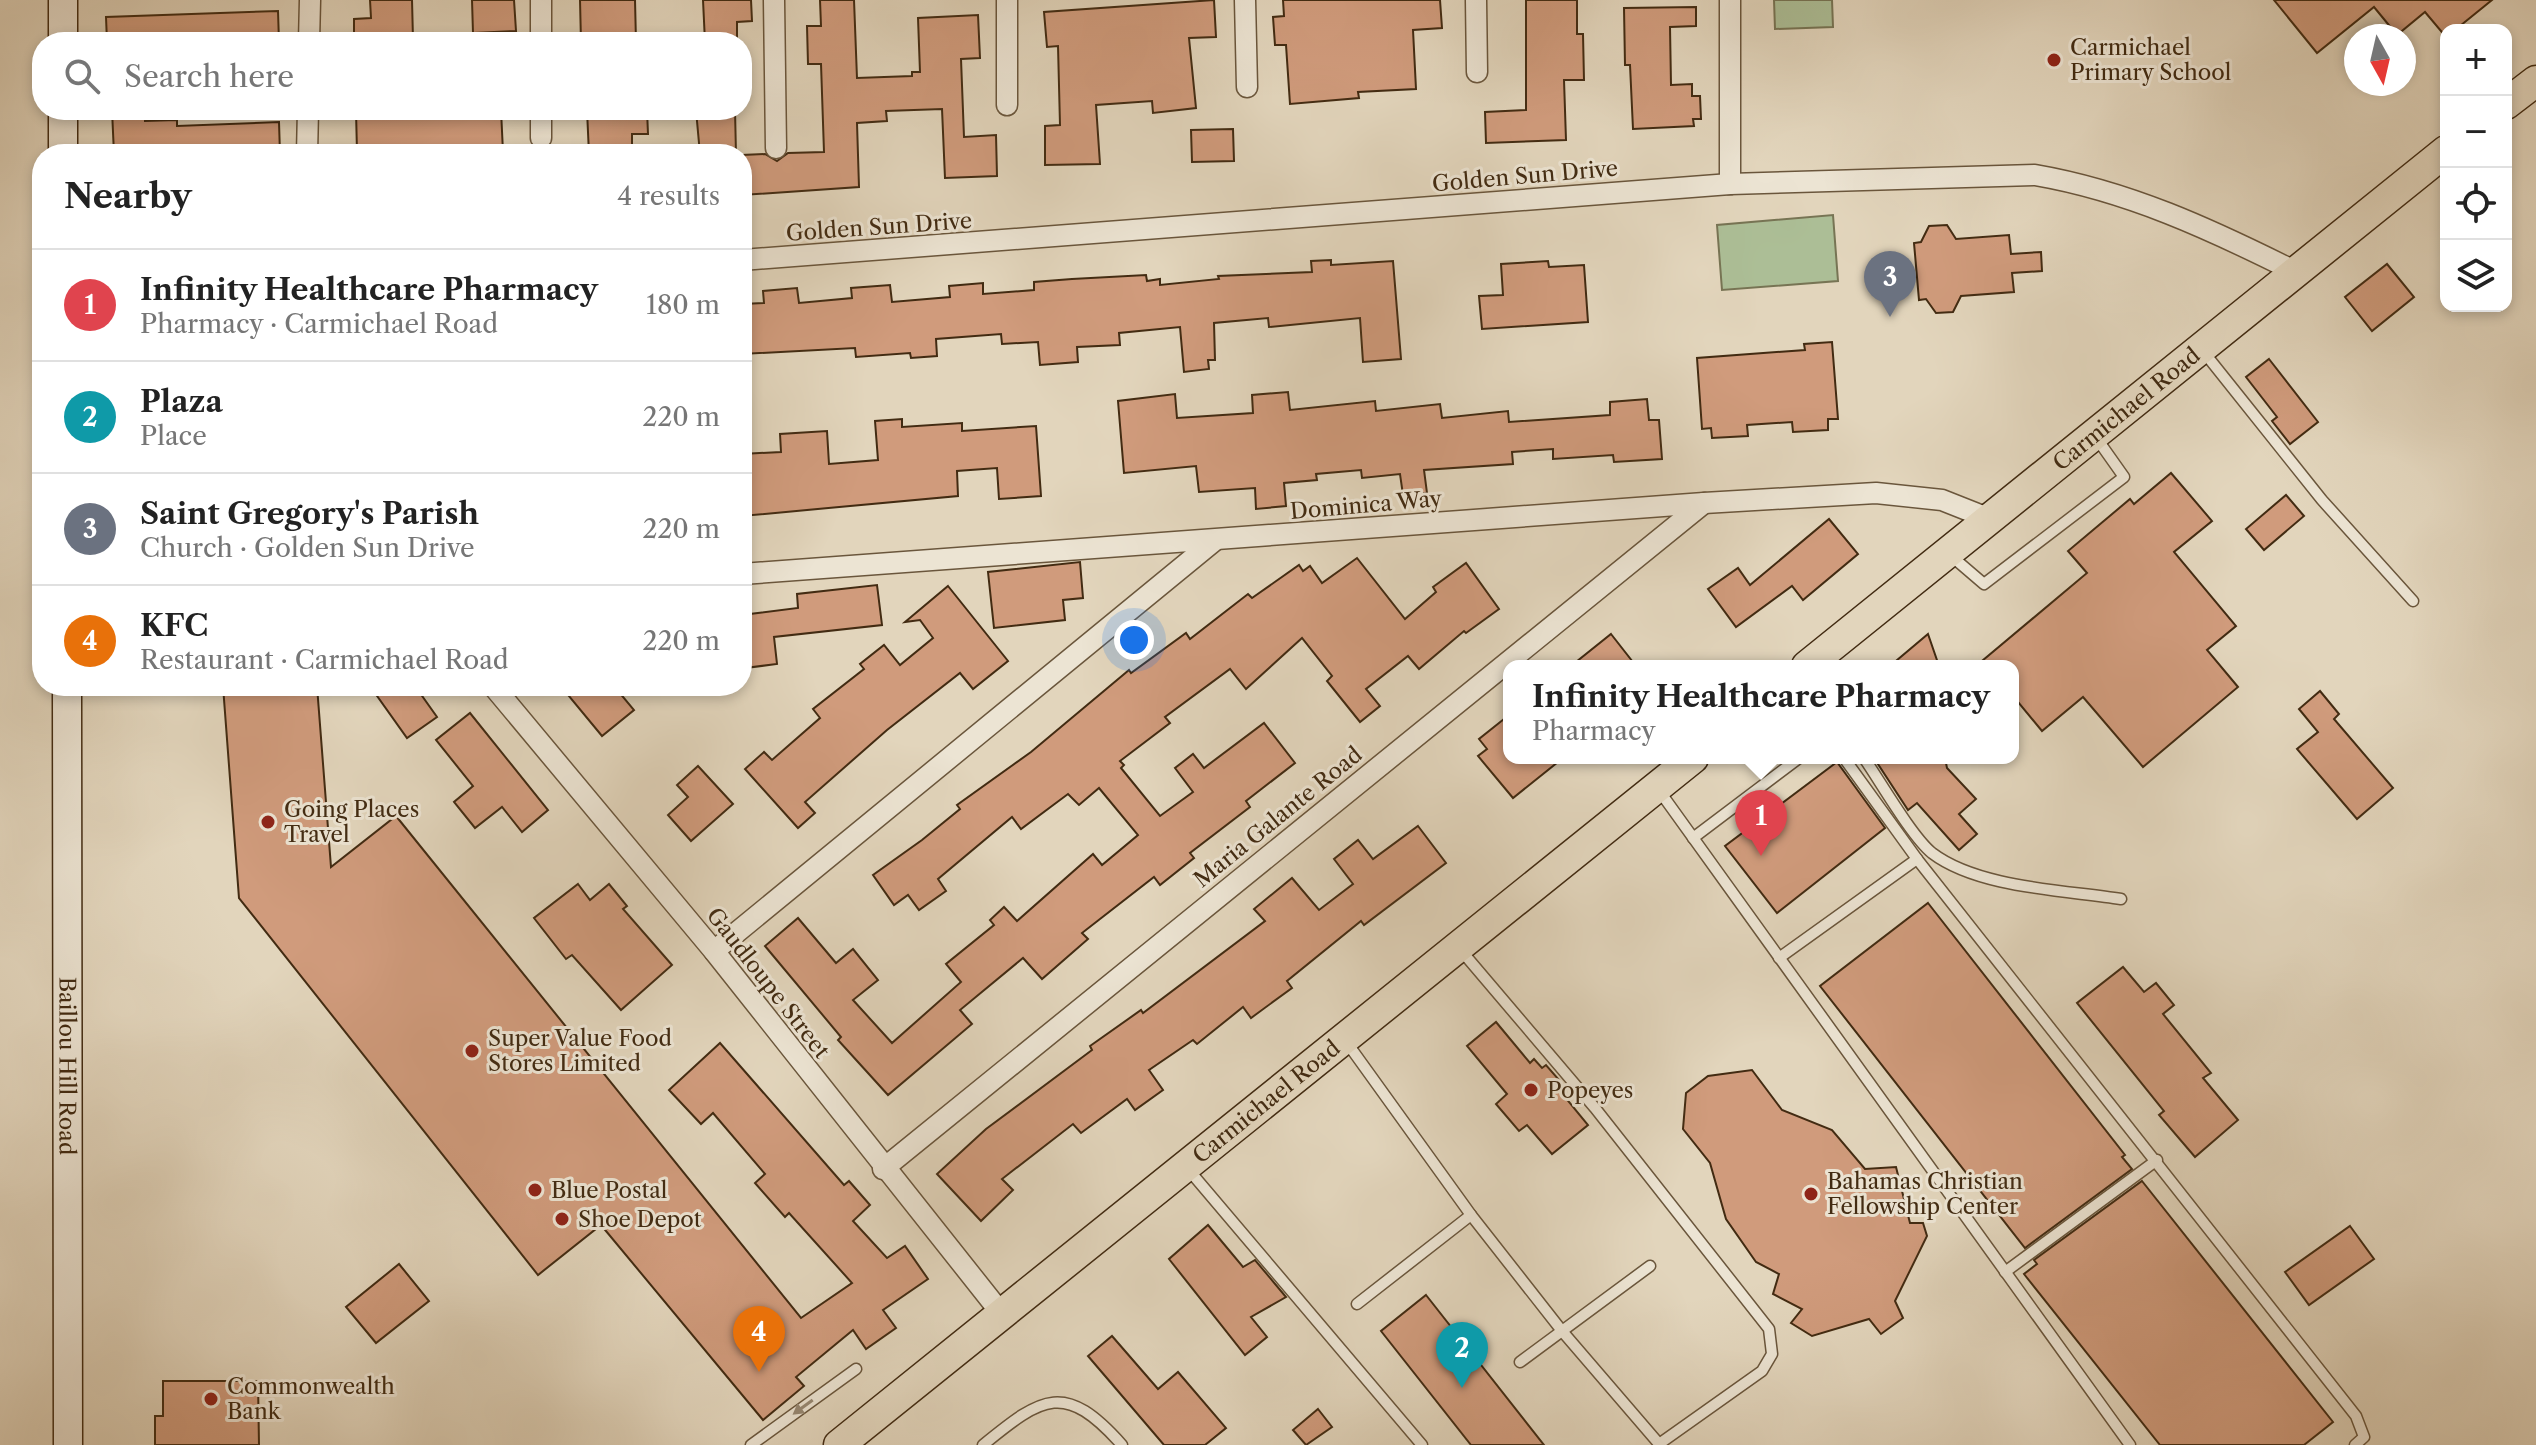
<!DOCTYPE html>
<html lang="en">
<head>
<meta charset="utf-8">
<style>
	:root { --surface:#fff; --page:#f2f2f2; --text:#222; --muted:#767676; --line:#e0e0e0; --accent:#ea580c }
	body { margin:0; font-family:"Libre Caslon Text",serif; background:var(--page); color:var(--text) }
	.controls { position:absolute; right:24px; top:24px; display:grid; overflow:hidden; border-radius:16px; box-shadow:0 4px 12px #0003 }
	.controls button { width:72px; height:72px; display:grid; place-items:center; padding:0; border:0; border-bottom:2px solid var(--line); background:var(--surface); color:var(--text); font:40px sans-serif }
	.compass { position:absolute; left:2344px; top:24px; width:72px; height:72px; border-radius:50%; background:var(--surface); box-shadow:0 4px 12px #0003; rotate:172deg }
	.you { position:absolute; left:1134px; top:640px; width:28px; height:28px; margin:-20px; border:6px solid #fff; border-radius:50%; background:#1a73e8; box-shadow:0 0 0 12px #1a73e833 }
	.badge { display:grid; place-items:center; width:52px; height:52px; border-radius:50%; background:var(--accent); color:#fff; font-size:26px; font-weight:700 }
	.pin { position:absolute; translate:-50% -66px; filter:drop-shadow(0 2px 4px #0008) }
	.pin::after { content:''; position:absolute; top:42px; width:28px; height:24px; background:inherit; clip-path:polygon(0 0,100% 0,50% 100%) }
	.popup { position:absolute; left:1503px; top:660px; width:516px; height:104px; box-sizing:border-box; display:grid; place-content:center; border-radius:16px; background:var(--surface); filter:drop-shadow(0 2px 6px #0005); font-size:26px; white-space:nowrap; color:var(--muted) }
	.popup b { font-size:30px; color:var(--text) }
	.popup::after { content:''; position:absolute; left:50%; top:100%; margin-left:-16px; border:16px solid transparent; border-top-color:var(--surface) }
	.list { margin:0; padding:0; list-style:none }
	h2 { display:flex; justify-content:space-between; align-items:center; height:104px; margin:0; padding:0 32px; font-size:34px }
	h2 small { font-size:26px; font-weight:400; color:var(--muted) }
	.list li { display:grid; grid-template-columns:52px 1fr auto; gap:24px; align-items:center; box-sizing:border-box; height:112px; padding:0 32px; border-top:2px solid var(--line) }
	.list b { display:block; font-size:30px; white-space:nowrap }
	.list p { margin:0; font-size:26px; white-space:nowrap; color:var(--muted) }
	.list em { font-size:26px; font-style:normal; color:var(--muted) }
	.icon { flex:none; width:44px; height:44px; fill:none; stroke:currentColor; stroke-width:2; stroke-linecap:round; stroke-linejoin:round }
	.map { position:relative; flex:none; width:2536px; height:1445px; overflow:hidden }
	.search { position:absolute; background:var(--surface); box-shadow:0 4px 12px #0003; left:32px; top:32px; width:720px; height:88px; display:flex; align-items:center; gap:20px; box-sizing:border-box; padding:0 28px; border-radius:32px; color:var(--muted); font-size:30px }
	.panel { position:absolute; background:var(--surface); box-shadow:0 4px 12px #0003; left:32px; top:144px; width:720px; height:552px; border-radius:32px }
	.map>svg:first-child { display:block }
	.green { fill:#acbe96; stroke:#777454; stroke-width:2 }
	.building { fill:#d09b7c; stroke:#422b12; stroke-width:2 }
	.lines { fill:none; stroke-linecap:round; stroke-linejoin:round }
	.lane-casing { stroke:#6a563c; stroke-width:13 }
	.street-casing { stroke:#6a563c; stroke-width:23 }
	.secondary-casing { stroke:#422b12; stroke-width:31 }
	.primary-casing { stroke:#422b12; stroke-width:33 }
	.lane { stroke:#ece4d3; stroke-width:10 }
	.street { stroke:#ece4d3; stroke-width:20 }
	.secondary { stroke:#ece4d3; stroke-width:28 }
	.primary { stroke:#e2d5bc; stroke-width:30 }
	.oneway { fill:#978872 }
	.poi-dot { fill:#8f2418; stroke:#ece4d3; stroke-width:3 }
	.labels { text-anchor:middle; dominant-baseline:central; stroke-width:6; stroke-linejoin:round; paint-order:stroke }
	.poi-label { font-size:22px; fill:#422b12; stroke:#ece4d3; text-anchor:start }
	.street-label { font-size:22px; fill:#422b12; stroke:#ece4d3 }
</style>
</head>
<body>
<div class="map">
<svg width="2536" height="1445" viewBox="0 0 2536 1445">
	<rect width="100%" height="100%" fill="#e2d5bc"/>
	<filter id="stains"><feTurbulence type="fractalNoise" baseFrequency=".0025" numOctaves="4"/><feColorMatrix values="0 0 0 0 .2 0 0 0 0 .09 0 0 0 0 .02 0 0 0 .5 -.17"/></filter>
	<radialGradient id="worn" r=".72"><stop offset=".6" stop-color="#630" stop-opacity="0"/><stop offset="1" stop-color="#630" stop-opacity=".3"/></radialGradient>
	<g class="green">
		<path d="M1774,0H1832L1833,27L1775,29Z"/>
		<path d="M1833,215L1838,281L1722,290L1717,225Z"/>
	</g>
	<g class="building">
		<path d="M370,0H412L413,39L354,42V19L371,18Z"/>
		<path d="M472,0H514L516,31L473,33Z"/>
		<path d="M580,0H635L636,42H581Z"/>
		<path d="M703,0H751L752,21L737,22V42H705Z"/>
		<path d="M820,0H854L857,78L912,76V72H920L918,18L978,15L980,58L961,59L964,137L996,135L997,176L945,178L942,109L886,111L887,121L857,123L859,187L742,195V155L765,154L777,161L788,153L824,152L821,64H808L807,26H821Z"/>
		<path d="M1214,0L1216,37L1189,38L1196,108L1153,113L1152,101L1096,105L1100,164L1045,165V126L1060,125L1058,46L1047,47L1044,12Z"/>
		<path d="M1283,0H1440L1442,28L1413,30L1416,89L1358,92L1359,98L1290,104L1286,45H1275L1273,17L1284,16Z"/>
		<path d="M1526,0H1577V34H1583L1584,80H1564L1566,140L1486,143L1485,112L1526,110Z"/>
		<path d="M2274,0H2492L2455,30H2446V37L2425,12L2397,35L2374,7L2317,53Z"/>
		<path d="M1696,7V26L1670,27L1671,85L1692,84V96H1700L1701,119H1693L1694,126L1633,129L1630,65H1625L1624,8Z"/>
		<path d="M278,11L279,42H107L106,17Z"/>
		<path d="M112,110H145V121L177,120V126L279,122L280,154H114Z"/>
		<path d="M501,110L503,152H357L356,111Z"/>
		<path d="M587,110H647L648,134H632V154H589Z"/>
		<path d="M696,110H735L736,154H700Z"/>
		<path d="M1233,129L1234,161L1192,162L1191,130Z"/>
		<path d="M1947,225L1956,239L2009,235L2011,254L2041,252L2042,271L2012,273L2014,292L1961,296L1953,312L1936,313L1926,299L1919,300L1914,243L1921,242L1929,226Z"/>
		<path d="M1331,260V265L1393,261L1401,359L1363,362L1360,318L1269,327L1268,318L1214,323L1215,360H1208L1209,369L1184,372L1180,327L1119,333L1120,345L1077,347L1078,362L1040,365L1038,342L1002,344L1001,334L936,339L937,356L911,358L910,353L856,357L855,348L742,354V304L764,303L763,291L797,288L799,303L852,298L851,288L890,285L892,302L950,297L949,286L983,283V294L1034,290V282L1072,279L1146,275L1147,281L1160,279V285L1219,279L1218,276L1312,272L1311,261Z"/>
		<path d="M1548,261L1549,267L1584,265L1588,322L1482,329L1479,296L1503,295L1501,264Z"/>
		<path d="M2387,264L2414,297L2372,331L2345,297Z"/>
		<path d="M1832,342L1838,419H1828V430L1793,432L1792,422L1747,425L1748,436L1712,438L1711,428L1702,429L1697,358L1805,350L1804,344Z"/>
		<path d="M2269,359L2318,422L2290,444L2272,421L2277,417L2246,377Z"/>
		<path d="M1288,392L1290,410L1375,401L1376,411L1440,404L1442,418L1508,411L1509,422L1610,415V402L1647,399L1649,420H1659L1662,459L1614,462L1613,455L1553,459V449L1512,452L1513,464L1424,470L1427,493L1403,495L1400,474L1362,478L1361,470L1316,474L1317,480L1284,483L1286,506L1256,509L1255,488L1199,492L1196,466L1124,473L1118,401L1175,394L1177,418L1253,413L1252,395Z"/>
		<path d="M902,419V427L962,423V431L1036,426L1041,496L999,499L997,468L957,471L958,496L742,516V454L781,452L780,434L827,431L829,464L878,460L875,421Z"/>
		<path d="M2171,473L2212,521L2174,552L2236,626L2207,650L2238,687L2143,767L2083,697L2042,731L2013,696V666H1976L2087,573L2068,551L2130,499L2134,504Z"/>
		<path d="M2286,495L2304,516L2264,550L2246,529Z"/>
		<path d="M1829,519L1858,554L1803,600L1792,586L1736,627L1708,589L1738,568L1750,585Z"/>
		<path d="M1357,558L1405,619L1436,592L1433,587L1466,563L1499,609L1466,633L1464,631L1419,669L1408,656L1366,689L1380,706L1360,722L1327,681L1332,676L1302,638L1246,689L1230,669L1165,717L1170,723L1120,761L1124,765L1121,768L1160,816L1193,792L1175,768L1193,754L1204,768L1264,723L1295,763L1246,801L1250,807L1190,853L1194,858L1160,885L1154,877L1082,933L1088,939L1042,979L1023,958L960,1010L972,1024L888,1095L838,1040L841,1037L765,946L798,918L836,963L853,949L878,980L853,1000L892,1043L961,982L946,964L994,925L990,920L1004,907L1017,921L1093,854L1102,865L1138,835L1099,788L1079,805L1068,794L1021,829L1012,817L938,879L946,891L919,910L908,895L894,905L873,875L922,840L960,809L957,805L1031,752L1129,670L1131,673L1186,633L1190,639L1248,594L1252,598L1299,565L1303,571L1310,566L1322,583Z"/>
		<path d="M1080,562L1083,598L1063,600L1065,620L994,628L988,572Z"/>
		<path d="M877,585L882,625L774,637L777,664L745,668L742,615L798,608L797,594Z"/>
		<path d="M948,586L1008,661L973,689L960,673L887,730L805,802L815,813L798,828L745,769L764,752L772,760L820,718L813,709L864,669L860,664L884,645L900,665L933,638L920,620L905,622Z"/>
		<path d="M1611,634L1636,666H1571Z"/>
		<path d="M1928,634L1939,666H1890Z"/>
		<path d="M223,686H317L331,867L396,816L801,1318L852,1283L789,1213L785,1217L755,1183L765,1174L713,1113L701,1124L669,1090L720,1043L844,1185L849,1181L870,1205L853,1221L887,1258L905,1246L928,1279L883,1310L896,1328L866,1349L853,1330L796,1377L804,1386L763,1420L601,1225L538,1275L239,898Z"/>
		<path d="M370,686H415L437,717L407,738Z"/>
		<path d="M579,686H614L634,710L602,736L568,695Z"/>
		<path d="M2320,691L2339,714L2334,719L2393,788L2357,819L2297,749L2318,732L2299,709Z"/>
		<path d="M470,713L548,810L522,832L502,807L475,828L454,802L473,786L436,740Z"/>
		<path d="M1509,715V758H1563L1513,798L1478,756L1487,749L1479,739Z"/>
		<path d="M1874,758H1945L1947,768L1976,799L1959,814L1977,834L1959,850L1917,803L1908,810Z"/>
		<path d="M1837,762L1885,828L1777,913L1725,846Z"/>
		<path d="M698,766L733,804L691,841L668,815L688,797L677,785Z"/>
		<path d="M1418,826L1446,863L1364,925L1361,921L1287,981L1292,988L1251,1018L1243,1007L1197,1044L1193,1040L1149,1070L1163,1090L1135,1110L1127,1099L1081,1133L1073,1124L1002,1179L1013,1190L981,1221L937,1174L986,1129L1092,1050L1090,1046L1141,1010L1143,1013L1265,921L1254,909L1292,878L1319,910L1353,884L1334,859L1358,840L1373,859Z"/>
		<path d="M578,884L590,900L609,884L627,906L623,909L672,965L621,1010L572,955L566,959L534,918Z"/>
		<path d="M1928,903L2125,1155L2122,1157L2132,1169L2025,1248L1820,986Z"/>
		<path d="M2123,967L2144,992L2156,983L2174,1005L2163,1014L2211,1073L2203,1078L2238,1120L2195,1157L2159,1115L2164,1111L2077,1003Z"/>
		<path d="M1496,1022L1530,1063L1534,1059L1542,1068L1546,1065L1560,1081L1555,1085L1588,1125L1552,1154L1527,1125L1519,1131L1496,1104L1507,1094L1467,1046Z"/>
		<path d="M1752,1070L1782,1110L1832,1130L1865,1169L1896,1167L1910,1223H1923L1927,1236L1895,1301L1903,1318L1881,1334L1869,1319L1812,1336L1791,1323L1802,1309L1773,1294L1779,1274L1756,1262L1726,1219L1710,1163L1683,1129L1686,1093L1708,1076Z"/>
		<path d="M2142,1181L2333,1422L2304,1445H2160L2024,1274L2037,1264L2034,1260Z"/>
		<path d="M1208,1225L1243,1267L1255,1260L1286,1297L1251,1317L1267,1337L1245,1355L1169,1259Z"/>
		<path d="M2350,1226L2374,1259L2309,1305L2285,1272Z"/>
		<path d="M399,1264L429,1301L376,1343L346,1307Z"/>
		<path d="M1426,1295L1544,1445H1471L1381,1331Z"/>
		<path d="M1112,1336L1158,1389L1178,1372L1226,1428L1205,1445H1164L1088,1356Z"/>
		<path d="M163,1381H258L259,1445H155V1416H163Z"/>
		<path d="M1318,1409L1332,1427L1306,1445L1293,1430Z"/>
	</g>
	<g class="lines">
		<g class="lane-casing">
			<g id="lane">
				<path d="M2203,351L2322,500L2413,601"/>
				<path d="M1949,554L1984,584L2124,477L2095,436"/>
				<path d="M1844,758L1917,859L2356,1416L2364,1437L2355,1445"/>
				<path d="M1864,758C1880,781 1912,837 1932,853C1978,888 2064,890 2121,899"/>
				<path d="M1658,789L2130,1445"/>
				<path d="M1693,838L1799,758"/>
				<path d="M1459,948L1595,1108L1769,1329L1772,1354L1762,1371L1659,1444"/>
				<path d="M1779,958L1917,859"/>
				<path d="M1345,1040L1471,1215L1562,1331L1660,1445"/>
				<path d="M1188,1169L1422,1445"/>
				<path d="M2005,1272L2157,1160"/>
				<path d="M1357,1304L1471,1215"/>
				<path d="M1520,1362L1650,1266"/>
				<path d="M751,1445L856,1369"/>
				<path d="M983,1445C1043,1396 1065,1381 1122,1445"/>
			</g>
		</g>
		<g class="street-casing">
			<g id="street">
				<path d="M541,0V42"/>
				<path d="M774,0L776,148"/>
				<path d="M1007,0V105"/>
				<path d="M1245,0L1247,87"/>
				<path d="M1476,0L1477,72"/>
				<path d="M309,42L310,0"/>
				<path d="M541,110V138"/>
				<path d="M307,154L308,110"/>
				<path d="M1730,184V0"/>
				<path d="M742,260L1730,184L2035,175C2128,191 2210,229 2294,271"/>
				<path d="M742,574L1704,503L1876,493L1942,500L1990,519"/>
				<path d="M493,686L714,951L1001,1313"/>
				<path d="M714,951L1214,541"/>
				<path d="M883,1169L1704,503"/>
			</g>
		</g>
		<g class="secondary-casing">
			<g id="secondary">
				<path d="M63,0V42"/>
				<path d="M63,154V110"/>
				<path id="s1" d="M67,686L68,1445"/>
			</g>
		</g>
		<g class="primary-casing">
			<g id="primary">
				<path d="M2506,104L2536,81"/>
				<path id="s2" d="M1807,666L2446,151"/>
				<path id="s3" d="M839,1445L1693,758"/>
			</g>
		</g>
		<use href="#lane" class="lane"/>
		<use href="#street" class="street"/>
		<use href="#secondary" class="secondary"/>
		<use href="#primary" class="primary"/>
	</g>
	<defs><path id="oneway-solid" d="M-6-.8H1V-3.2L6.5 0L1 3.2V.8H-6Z" transform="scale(2)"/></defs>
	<use class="oneway" href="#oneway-solid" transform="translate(803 1407) rotate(144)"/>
	<g class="poi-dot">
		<circle cx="2054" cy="60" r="8"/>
		<circle cx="268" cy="822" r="8"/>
		<circle cx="472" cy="1051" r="8"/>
		<circle cx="1531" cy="1090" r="8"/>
		<circle cx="535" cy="1190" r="8"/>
		<circle cx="1811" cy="1194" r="8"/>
		<circle cx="562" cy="1219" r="8"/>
		<circle cx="211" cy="1399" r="8"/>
	</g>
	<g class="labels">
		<g class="poi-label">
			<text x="2070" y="47">Carmichael<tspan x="2070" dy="25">Primary School</tspan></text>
			<text x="284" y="809">Going Places<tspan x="284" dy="25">Travel</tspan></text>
			<text x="488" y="1038">Super Value Food<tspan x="488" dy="25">Stores Limited</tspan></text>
			<text x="1547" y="1090">Popeyes</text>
			<text x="1827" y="1181">Bahamas Christian<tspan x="1827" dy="25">Fellowship Center</tspan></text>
			<text x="551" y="1190">Blue Postal</text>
			<text x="578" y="1219">Shoe Depot</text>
			<text x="227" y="1386">Commonwealth<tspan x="227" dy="25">Bank</tspan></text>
		</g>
		<g class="street-label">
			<text transform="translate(1525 176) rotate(-5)">Golden Sun Drive</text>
			<text transform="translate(879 227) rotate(-4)">Golden Sun Drive</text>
			<text stroke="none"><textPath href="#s2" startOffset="410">Carmichael Road</textPath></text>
			<text transform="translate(1366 505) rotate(-5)">Dominica Way</text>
			<text transform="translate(1278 817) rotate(-39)">Maria Galante Road</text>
			<text transform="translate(768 983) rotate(52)">Gaudloupe Street</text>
			<text stroke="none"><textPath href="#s1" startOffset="380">Baillou Hill Road</textPath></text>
			<text stroke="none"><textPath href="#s3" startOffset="548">Carmichael Road</textPath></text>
		</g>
	</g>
	<rect width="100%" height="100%" filter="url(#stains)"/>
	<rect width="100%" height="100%" fill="url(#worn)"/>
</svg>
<div class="controls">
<button>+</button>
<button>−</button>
<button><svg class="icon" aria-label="locate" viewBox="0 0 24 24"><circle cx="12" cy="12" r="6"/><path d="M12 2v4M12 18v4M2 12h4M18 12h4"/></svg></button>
<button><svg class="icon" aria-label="layers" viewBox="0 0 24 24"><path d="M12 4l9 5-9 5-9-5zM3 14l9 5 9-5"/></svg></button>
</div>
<svg class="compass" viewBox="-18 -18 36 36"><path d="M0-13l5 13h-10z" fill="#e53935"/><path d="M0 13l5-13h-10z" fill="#767676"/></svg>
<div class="you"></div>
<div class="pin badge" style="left:1761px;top:856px;background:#e0444e">1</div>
<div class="popup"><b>Infinity Healthcare Pharmacy</b>Pharmacy</div>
<div class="pin badge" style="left:1462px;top:1388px;background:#0f9aa8">2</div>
<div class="pin badge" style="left:1890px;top:317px;background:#6b7280">3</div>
<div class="pin badge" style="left:759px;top:1372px;background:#e8710a">4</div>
<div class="search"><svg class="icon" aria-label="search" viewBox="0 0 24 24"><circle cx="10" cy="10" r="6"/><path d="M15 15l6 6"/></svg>Search here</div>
<section class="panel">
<h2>Nearby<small>4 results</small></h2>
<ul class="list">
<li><span class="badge" style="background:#e0444e">1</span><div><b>Infinity Healthcare Pharmacy</b><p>Pharmacy · Carmichael Road</p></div><em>180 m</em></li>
<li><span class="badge" style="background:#0f9aa8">2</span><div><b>Plaza</b><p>Place</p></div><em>220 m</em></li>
<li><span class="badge" style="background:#6b7280">3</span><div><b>Saint Gregory's Parish</b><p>Church · Golden Sun Drive</p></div><em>220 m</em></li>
<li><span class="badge" style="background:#e8710a">4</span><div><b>KFC</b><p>Restaurant · Carmichael Road</p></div><em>220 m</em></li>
</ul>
</section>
</div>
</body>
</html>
